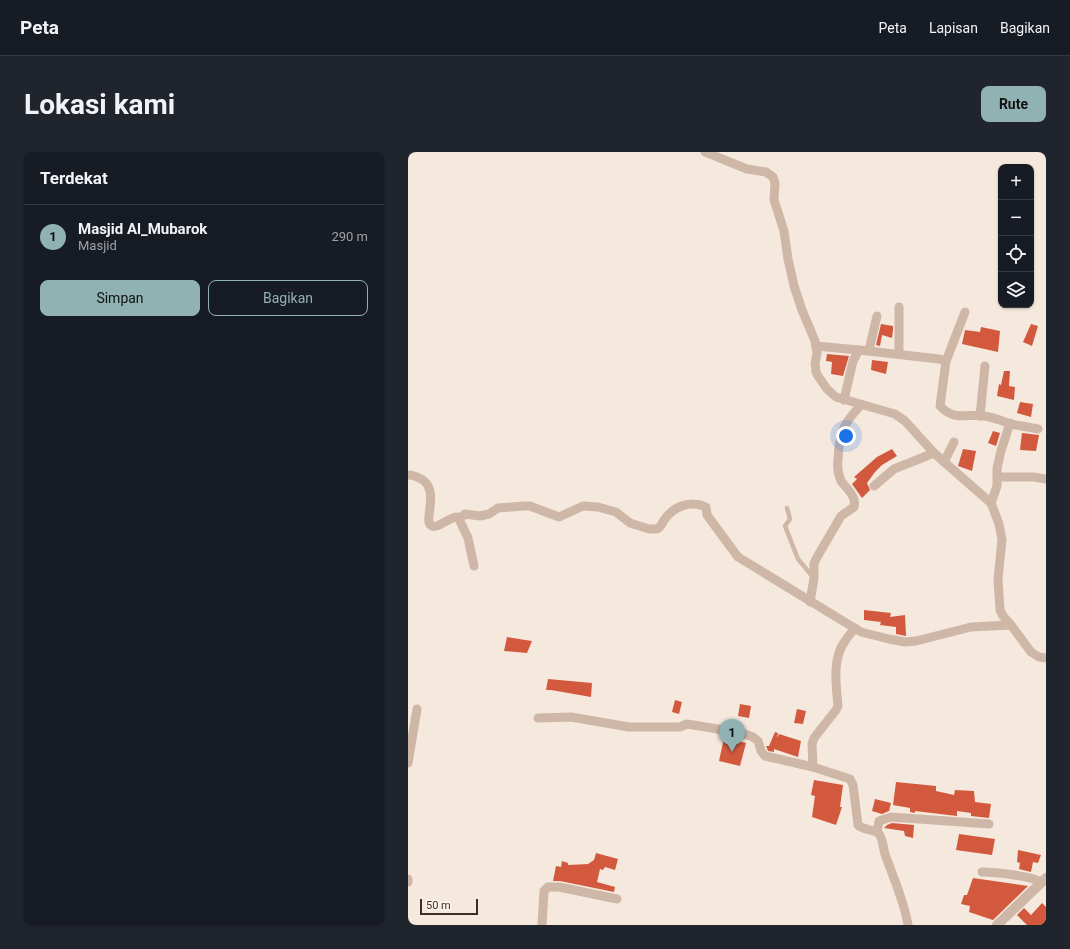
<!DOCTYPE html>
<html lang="id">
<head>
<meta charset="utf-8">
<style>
	:root { --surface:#171b24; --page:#20242c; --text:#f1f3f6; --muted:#9ea1a6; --line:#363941; --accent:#90b2b3 }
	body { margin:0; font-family:Roboto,sans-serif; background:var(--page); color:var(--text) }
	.controls { position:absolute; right:12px; top:12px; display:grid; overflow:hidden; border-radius:8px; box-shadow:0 1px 3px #0004 }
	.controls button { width:36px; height:36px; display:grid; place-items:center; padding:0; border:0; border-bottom:1px solid var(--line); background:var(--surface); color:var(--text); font:20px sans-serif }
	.scale { position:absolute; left:12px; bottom:10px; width:58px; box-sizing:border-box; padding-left:4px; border:2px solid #3b2e29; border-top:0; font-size:11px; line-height:14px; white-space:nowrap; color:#3b2e29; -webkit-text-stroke:3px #fcf3eb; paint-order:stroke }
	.you { position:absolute; left:438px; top:284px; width:14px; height:14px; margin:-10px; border:3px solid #fff; border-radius:50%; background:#1a73e8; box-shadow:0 0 0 6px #1a73e833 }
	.badge { display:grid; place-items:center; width:26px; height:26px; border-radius:50%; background:var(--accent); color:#111; font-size:13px; font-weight:700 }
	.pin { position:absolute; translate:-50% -33px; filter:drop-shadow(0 1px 2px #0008) }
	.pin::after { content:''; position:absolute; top:21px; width:14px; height:12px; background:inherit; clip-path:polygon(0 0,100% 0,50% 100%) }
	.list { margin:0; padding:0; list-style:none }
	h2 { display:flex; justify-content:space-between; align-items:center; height:52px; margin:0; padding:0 16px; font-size:17px }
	h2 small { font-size:13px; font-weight:400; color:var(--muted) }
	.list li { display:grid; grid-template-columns:26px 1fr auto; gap:12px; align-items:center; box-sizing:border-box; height:64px; padding:0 16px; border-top:1px solid var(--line) }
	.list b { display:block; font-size:15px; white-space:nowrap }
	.list p { margin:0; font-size:13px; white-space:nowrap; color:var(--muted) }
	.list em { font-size:13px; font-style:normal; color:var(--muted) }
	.actions { display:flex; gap:8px; padding:12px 16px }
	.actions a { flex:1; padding:9px 0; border:1px solid var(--accent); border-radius:8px; text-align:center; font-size:14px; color:var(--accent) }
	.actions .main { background:var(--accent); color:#111 }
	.icon { flex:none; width:22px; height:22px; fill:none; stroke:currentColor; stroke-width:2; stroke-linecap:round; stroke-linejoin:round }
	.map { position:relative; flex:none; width:638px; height:773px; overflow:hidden; border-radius:8px }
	header { display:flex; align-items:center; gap:24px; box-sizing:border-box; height:56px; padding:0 20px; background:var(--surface); border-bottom:1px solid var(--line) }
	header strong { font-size:19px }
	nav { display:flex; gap:22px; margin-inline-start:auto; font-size:14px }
	.intro { display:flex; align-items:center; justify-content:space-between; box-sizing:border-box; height:96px; padding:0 24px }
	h1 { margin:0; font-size:28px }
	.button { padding:10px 18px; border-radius:8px; background:var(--accent); color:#111; font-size:14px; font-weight:700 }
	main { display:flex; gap:24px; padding:0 24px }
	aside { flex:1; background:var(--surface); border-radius:8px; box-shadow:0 1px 3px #0004 }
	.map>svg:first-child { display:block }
	.building { fill:#d3593e }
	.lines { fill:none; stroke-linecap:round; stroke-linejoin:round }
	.service { stroke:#cfb7a8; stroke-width:4.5 }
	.minor { stroke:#cfb7a8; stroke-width:9 }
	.tertiary { stroke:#cfb7a8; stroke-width:10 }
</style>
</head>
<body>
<header>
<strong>Peta</strong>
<nav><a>Peta</a><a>Lapisan</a><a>Bagikan</a></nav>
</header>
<div class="intro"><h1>Lokasi kami</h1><a class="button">Rute</a></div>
<main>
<aside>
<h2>Terdekat<small></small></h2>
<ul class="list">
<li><span class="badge">1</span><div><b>Masjid Al_Mubarok</b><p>Masjid</p></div><em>290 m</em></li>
</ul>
<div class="actions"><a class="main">Simpan</a><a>Bagikan</a></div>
</aside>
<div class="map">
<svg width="638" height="773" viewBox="0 0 638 773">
	<rect width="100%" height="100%" fill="#f5e9de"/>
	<g class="building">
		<path d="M473,172L485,174V178L484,186L474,183L472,194L468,193Z"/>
		<path d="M623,172L630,174L624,194L615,190Z"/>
		<path d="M573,175L592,179L590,200L554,192L557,178L572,180Z"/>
		<path d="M419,202L441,204L435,224L423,222L424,210L418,209Z"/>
		<path d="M464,208L480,210L478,222L463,218Z"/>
		<path d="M596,219H602L601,234L607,235L606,248L589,244L591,232L593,233Z"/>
		<path d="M612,250L625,252L623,265L609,261Z"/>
		<path d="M585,279L592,281L588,294L580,291Z"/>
		<path d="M614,281L631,283L628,299L612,298Z"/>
		<path d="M484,297L489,304L474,313L467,320L459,331L462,338L454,346L444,332L449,327L446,325L469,305Z"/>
		<path d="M555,297L568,299L564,319L550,314Z"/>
		<path d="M456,458L483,461L482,465L497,463L498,484L488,482V475L472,473L473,470L456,468Z"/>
		<path d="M99,485L124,489L119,501L96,499Z"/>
		<path d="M140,527L184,531L183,545L143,538H138Z"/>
		<path d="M267,548L274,550L271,562L264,560Z"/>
		<path d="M332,552L343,554L341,566L330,564Z"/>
		<path d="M389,557L398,559L395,572L386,571Z"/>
		<path d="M367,580L370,581L369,586L371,582L393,589L390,605L366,597V600L360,599L358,594H361Z"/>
		<path d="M316,586L338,591L332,614L311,609Z"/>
		<path d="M406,628L435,633L432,655H434L428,673L404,665L407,644L403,643Z"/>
		<path d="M488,630L528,634V639L546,643L547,638L566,639L567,650L583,652L581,666L563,664V661L549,659V664L507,659V661L502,660V656L485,653Z"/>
		<path d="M467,647L483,651L481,659L474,662L464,659Z"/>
		<path d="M484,671L506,673L505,686L497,684L496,679L476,676L479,673Z"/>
		<path d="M551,682L587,687L584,703L548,698Z"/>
		<path d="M610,698L633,703L630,711L625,710L623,720L611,717L612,711L609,710Z"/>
		<path d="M188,701L210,707L207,718L197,715L195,718L192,717L189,730L207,735L206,740L152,729H145L148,714L153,715L154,709L160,711V713L180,712L186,708Z"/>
		<path d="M565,726L620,734L585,768L561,760L562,754L553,752L556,743H559Z"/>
		<path d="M634,751L638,755V773H619L609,763L616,756L623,763Z"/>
	</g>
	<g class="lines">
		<path class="service" d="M379,356L382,367L377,374L390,407L405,425"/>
		<g class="minor">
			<path d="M297,0L339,17L358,20L365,25L367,31L366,48L368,54L376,79L380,107L386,134L394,158L407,189L409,201L407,212L408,220L410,224L419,237L428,245L487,262L497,269L526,301L583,351L591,372L594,388L590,427L592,458L595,464L603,473L623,500L631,505L638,506"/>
			<path d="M491,155V202"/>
			<path d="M408,194L451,198"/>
			<path d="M461,198L469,164"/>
			<path d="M538,209L557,160"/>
			<path d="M436,248L445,209L451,198L531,207L538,209L532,254C547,270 559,261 576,264C585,265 594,269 603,272C612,274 621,275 630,277"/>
			<path d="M572,264L577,214"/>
			<path d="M536,310L546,290"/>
			<path d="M0,323C5,323 10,325 15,328C32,341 14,370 24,374C30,377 41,365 49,365L51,367L60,386L66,414"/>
			<path d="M590,325H626L638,327"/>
			<path d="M466,334L486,317L526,301"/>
			<path d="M583,351L589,334V316L593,299L602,271"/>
			<path d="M51,367L57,362L72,364L81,362L90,356L116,354H122L151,365L175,354L190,355L208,360L222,371L241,377H249C253,375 254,372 256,368C266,354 282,348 298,355L299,363L330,405L453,480L481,487L497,490L508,489L563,475L603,473"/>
			<path d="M402,450L406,426V412L408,407L433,364L446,355C449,345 439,337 433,329C430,322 429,315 430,308C431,281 435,272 453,253"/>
			<path d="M130,566L163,565L221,575H272L279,572L334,581L345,585L350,589L353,599L357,604L405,615L442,627L445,633L450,673C455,678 464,677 470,681C475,685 475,696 477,702C485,725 496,748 500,773"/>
			<path d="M0,611L9,557"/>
			<path d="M405,615L404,592L406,586L428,558L430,554C428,532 424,507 437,489C440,484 444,480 447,476"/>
			<path d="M469,680L471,669L483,665L581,672"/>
			<path d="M574,720C586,720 624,724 633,730"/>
			<path d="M0,727V730"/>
			<path d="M134,773L136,739L140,735H151L209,747"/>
		</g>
		<path class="tertiary" d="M589,773L638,726"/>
	</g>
</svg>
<div class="controls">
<button>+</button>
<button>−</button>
<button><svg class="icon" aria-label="locate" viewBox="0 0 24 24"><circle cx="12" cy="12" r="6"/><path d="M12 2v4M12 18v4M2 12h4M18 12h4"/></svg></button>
<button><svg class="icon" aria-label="layers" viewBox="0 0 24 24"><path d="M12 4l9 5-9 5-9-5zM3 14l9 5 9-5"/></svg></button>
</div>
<div class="scale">50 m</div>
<div class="you"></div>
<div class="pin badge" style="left:324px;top:600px">1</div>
</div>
</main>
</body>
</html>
